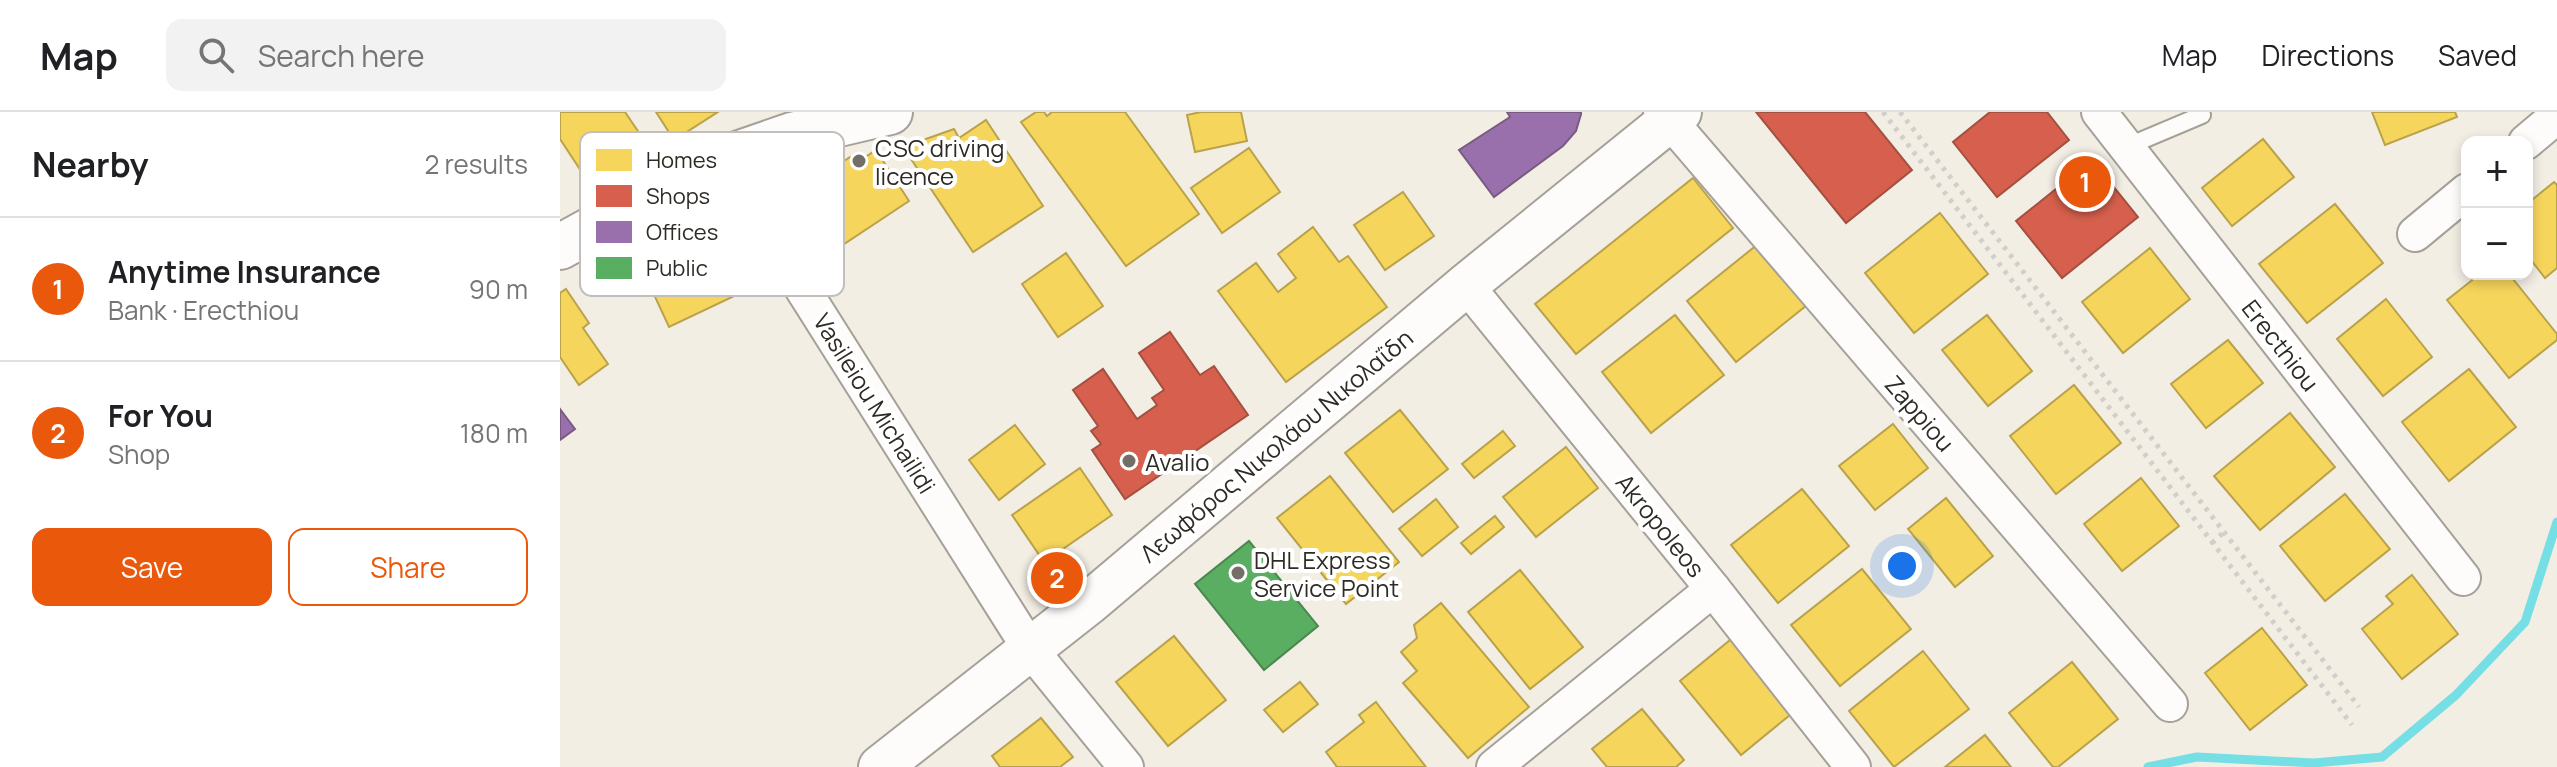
<!DOCTYPE html>
<html lang="en">
<head>
<meta charset="utf-8">
<style>
	:root { --surface:#fff; --page:#f2f2f2; --text:#202124; --muted:#757577; --line:#e0e0e0; --accent:#ea580c }
	body { margin:0; font-family:Manrope,sans-serif; background:var(--page); color:var(--text) }
	.controls { position:absolute; right:24px; top:24px; display:grid; overflow:hidden; border-radius:16px; box-shadow:0 4px 12px #0003 }
	.controls button { width:72px; height:72px; display:grid; place-items:center; padding:0; border:0; border-bottom:2px solid var(--line); background:var(--surface); color:var(--text); font:40px sans-serif }
	.you { position:absolute; left:1342px; top:454px; width:28px; height:28px; margin:-20px; border:6px solid #fff; border-radius:50%; background:#1a73e8; box-shadow:0 0 0 12px #1a73e833 }
	.badge { display:grid; place-items:center; width:52px; height:52px; border-radius:50%; background:var(--accent); color:#fff; font-size:26px; font-weight:700 }
	.pin { position:absolute; translate:-50% -50%; border:4px solid #fff; box-shadow:0 2px 8px #0006 }
	.list { margin:0; padding:0; list-style:none }
	h2 { display:flex; justify-content:space-between; align-items:center; height:104px; margin:0; padding:0 32px; font-size:34px }
	h2 small { font-size:26px; font-weight:400; color:var(--muted) }
	.list li { display:grid; grid-template-columns:52px 1fr auto; gap:24px; align-items:center; box-sizing:border-box; height:144px; padding:0 32px; border-top:2px solid var(--line) }
	.list b { display:block; font-size:30px; white-space:nowrap }
	.list p { margin:0; font-size:26px; white-space:nowrap; color:var(--muted) }
	.list em { font-size:26px; font-style:normal; color:var(--muted) }
	.actions { display:flex; gap:16px; padding:24px 32px }
	.actions a { flex:1; padding:18px 0; border:2px solid var(--accent); border-radius:16px; text-align:center; font-size:28px; color:var(--accent) }
	.actions .main { background:var(--accent); color:#fff }
	.icon { flex:none; width:44px; height:44px; fill:none; stroke:currentColor; stroke-width:2; stroke-linecap:round; stroke-linejoin:round }
	.map { position:relative; flex:none; width:1997px; height:655px; overflow:hidden }
	header { display:flex; align-items:center; gap:48px; box-sizing:border-box; height:112px; padding:0 40px; background:var(--surface); border-bottom:2px solid var(--line) }
	header strong { font-size:38px }
	nav { display:flex; gap:44px; margin-inline-start:auto; font-size:28px }
	.search { width:560px; height:72px; background:var(--page); display:flex; align-items:center; gap:20px; box-sizing:border-box; padding:0 28px; border-radius:16px; color:var(--muted); font-size:30px }
	main { display:flex }
	aside { flex:1; background:var(--surface) }
	.map>svg:first-child { display:block }
	.homes { fill:#f6d55c; stroke:#baa24b; stroke-width:2 }
	.shops { fill:#d6604d; stroke:#a45041; stroke-width:2 }
	.offices { fill:#9970ab; stroke:#795b82; stroke-width:2 }
	.public { fill:#5aae61; stroke:#4d874f; stroke-width:2 }
	.lines { fill:none; stroke-linecap:round; stroke-linejoin:round }
	.stream { stroke:#76dfe5; stroke-width:9 }
	.service-casing { stroke:#a5a199; stroke-width:20 }
	.minor-casing { stroke:#a5a199; stroke-width:38 }
	.tertiary-casing { stroke:#a5a199; stroke-width:46 }
	.secondary-casing { stroke:#a5a199; stroke-width:48 }
	.path { stroke:#d1cfcb; stroke-width:5; stroke-dasharray:4 6; stroke-linecap:butt }
	.service { stroke:#fdfcfb; stroke-width:16 }
	.minor { stroke:#fdfcfb; stroke-width:34 }
	.tertiary { stroke:#fdfcfb; stroke-width:42 }
	.secondary { stroke:#fdfcfb; stroke-width:44 }
	.poi-dot { fill:#736f67; stroke:#fff; stroke-width:3 }
	.labels { text-anchor:middle; dominant-baseline:central; stroke-width:8; stroke-linejoin:round; paint-order:stroke }
	.poi-label { font-size:24px; fill:#2e2b24; stroke:#fff; text-anchor:start }
	.street-label { font-size:24px; fill:#2e2b24; stroke:#fff }
	.key { fill:#fff; stroke:#c0bfbd; stroke-width:2 }
	.key-label { font-size:22px; fill:#2e2b24 }
</style>
</head>
<body>
<header>
<strong>Map</strong>
<div class="search"><svg class="icon" aria-label="search" viewBox="0 0 24 24"><circle cx="10" cy="10" r="6"/><path d="M15 15l6 6"/></svg>Search here</div>
<nav><a>Map</a><a>Directions</a><a>Saved</a></nav>
</header>
<main>
<aside>
<h2>Nearby<small>2 results</small></h2>
<ul class="list">
<li><span class="badge">1</span><div><b>Anytime Insurance</b><p>Bank · Erecthiou</p></div><em>90 m</em></li>
<li><span class="badge">2</span><div><b>For You</b><p>Shop</p></div><em>180 m</em></li>
</ul>
<div class="actions"><a class="main">Save</a><a>Share</a></div>
</aside>
<div class="map">
<svg width="1997" height="655" viewBox="0 0 1997 655">
	<rect width="100%" height="100%" fill="#f3eee4"/>
	<g class="homes">
		<path d="M0,0H65L88,34L66,49L60,41L25,65L0,27Z"/>
		<path d="M96,0H158L114,28Z"/>
		<path d="M476,0H484L487,4L492,0H565L639,102L566,154L461,10Z"/>
		<path d="M641,0H681L687,29L635,40L627,3Z"/>
		<path d="M1812,0H1895L1897,5L1825,33Z"/>
		<path d="M426,8L483,94L413,140L343,35L394,17L399,26Z"/>
		<path d="M1703,27L1734,65L1672,114L1642,76Z"/>
		<path d="M689,36L720,80L662,121L631,76Z"/>
		<path d="M316,38L349,89L269,142L250,113L255,110L236,80L290,45L295,52Z"/>
		<path d="M1133,66L1173,116L1016,242L975,192Z"/>
		<path d="M1994,70L1997,73V156L1985,166L1967,143V92Z"/>
		<path d="M843,80L874,124L825,158L794,113Z"/>
		<path d="M1775,92L1823,151L1747,211L1699,152Z"/>
		<path d="M150,95L189,177L109,215L71,133Z"/>
		<path d="M1380,101L1428,162L1354,221L1305,161Z"/>
		<path d="M753,115L779,150L788,144L827,195L726,270L658,179L696,151L718,180L736,166L718,142Z"/>
		<path d="M1203,128L1252,189L1176,250L1127,189Z"/>
		<path d="M1590,136L1630,187L1563,241L1522,190Z"/>
		<path d="M506,141L543,194L498,225L462,172Z"/>
		<path d="M1920,162H1949L1997,222V228L1949,266L1887,188Z"/>
		<path d="M6,177L29,211L23,216L48,252L19,273L0,245V181Z"/>
		<path d="M1826,187L1872,245L1823,284L1777,227Z"/>
		<path d="M1115,203L1164,263L1091,321L1042,260Z"/>
		<path d="M1427,203L1472,259L1428,294L1382,238Z"/>
		<path d="M1668,228L1703,271L1646,316L1611,272Z"/>
		<path d="M1909,257L1956,315L1889,369L1842,310Z"/>
		<path d="M1514,273L1561,331L1496,382L1450,324Z"/>
		<path d="M840,298L888,357L833,400L785,341Z"/>
		<path d="M1730,301L1775,355L1700,418L1654,364Z"/>
		<path d="M1333,312L1368,356L1315,398L1279,354Z"/>
		<path d="M455,313L485,352L439,388L409,348Z"/>
		<path d="M943,319L955,334L914,366L902,352Z"/>
		<path d="M1006,335L1038,376L976,425L943,385Z"/>
		<path d="M520,356L552,403L484,450L452,403Z"/>
		<path d="M770,364L839,450L786,492L717,406Z"/>
		<path d="M1581,366L1619,414L1562,459L1524,412Z"/>
		<path d="M1242,377L1289,434L1218,491L1171,433Z"/>
		<path d="M1785,382L1830,437L1765,489L1720,434Z"/>
		<path d="M1386,386L1433,444L1395,475L1348,417Z"/>
		<path d="M876,387L898,415L862,444L839,417Z"/>
		<path d="M935,404L944,415L911,442L901,431Z"/>
		<path d="M1302,457L1351,517L1280,574L1231,513Z"/>
		<path d="M960,458L1023,535L970,577L908,500Z"/>
		<path d="M1852,463L1898,522L1842,567L1802,517L1833,492L1826,484Z"/>
		<path d="M881,491L969,595L908,646L843,571L857,559L841,540L857,526L854,513Z"/>
		<path d="M1702,516L1747,573L1690,618L1645,561Z"/>
		<path d="M614,524L666,588L608,634L556,570Z"/>
		<path d="M1175,524L1236,598L1181,643L1120,569Z"/>
		<path d="M1363,539L1409,597L1334,655L1289,599Z"/>
		<path d="M1512,550L1558,607L1498,655H1493L1449,601Z"/>
		<path d="M740,570L758,592L723,620L704,598Z"/>
		<path d="M816,590L841,623L866,655H777L766,640L804,610L799,603Z"/>
		<path d="M1082,597L1124,648L1116,655H1047L1032,637Z"/>
		<path d="M481,606L513,645L500,655H440L432,644Z"/>
		<path d="M1425,623L1451,655H1385Z"/>
	</g>
	<g class="shops">
		<path d="M1196,0H1305L1352,58L1286,111Z"/>
		<path d="M1430,0H1487L1509,28L1437,85L1393,30Z"/>
		<path d="M1532,48L1578,105L1502,166L1456,109Z"/>
		<path d="M610,220L640,263L654,254L688,303L565,387L532,338L541,332L531,319L538,314L513,278L543,257L577,307L597,293L592,286L604,278L579,241Z"/>
	</g>
	<g class="offices">
		<path d="M947,0H1021V2L1016,19L1003,34L934,85L899,38L950,5Z"/>
		<path d="M0,297L15,317L0,328Z"/>
	</g>
	<path class="public" d="M689,429L758,514L704,558L635,472Z"/>
	<g class="lines">
		<path class="stream" d="M1588,655L1637,645L1754,651L1822,645L1896,583L1965,510L1997,410"/>
		<g class="service-casing">
			<path id="service" d="M1566,35L1642,3"/>
		</g>
		<g class="minor-casing">
			<g id="minor">
				<path d="M1539,0L1903,466"/>
				<path d="M1110,9L1610,592"/>
				<path d="M1966,30L1997,4"/>
				<path d="M154,50L194,100L470,537L566,655"/>
				<path d="M1855,122L1907,79"/>
				<path d="M906,173L1153,477L1293,655"/>
				<path d="M934,655L1153,477"/>
			</g>
		</g>
		<g class="tertiary-casing">
			<path id="tertiary" d="M320,655L529,491L906,173L1120,0"/>
		</g>
		<g class="secondary-casing">
			<g id="secondary">
				<path d="M1106,0L1110,4"/>
				<path d="M0,135L154,50L232,23L330,0"/>
			</g>
		</g>
		<g class="path">
			<path d="M1323,0L1792,613"/>
			<path d="M1340,0L1799,595"/>
			<path d="M1652,431L1664,420"/>
		</g>
		<use href="#service" class="service"/>
		<use href="#minor" class="minor"/>
		<use href="#tertiary" class="tertiary"/>
		<use href="#secondary" class="secondary"/>
	</g>
	<g class="poi-dot">
		<circle cx="299" cy="49" r="8"/>
		<circle cx="569" cy="349" r="8"/>
		<circle cx="678" cy="461" r="8"/>
	</g>
	<g class="labels">
		<g class="poi-label">
			<text x="315" y="35">CSC driving<tspan x="315" dy="28">licence</tspan></text>
			<text x="585" y="349">Avalio</text>
			<text x="694" y="447">DHL Express<tspan x="694" dy="28">Service Point</tspan></text>
		</g>
		<g class="street-label">
			<text transform="translate(1721 233) rotate(52)">Erecthiou</text>
			<text transform="translate(315 291) rotate(58)">Vasileiou Michailidi</text>
			<text transform="translate(1360 301) rotate(49)">Zappiou</text>
			<text transform="translate(716 333) rotate(-40)">Λεωφόρος Νικολάου Νικολαΐδη</text>
			<text transform="translate(1101 413) rotate(51)">Akropoleos</text>
		</g>
	</g>
	<rect x="20" y="20" width="264" height="164" rx="12" class="key"/>
	<rect x="36" y="37" width="36" height="22" fill="#f6d55c"/>
	<rect x="36" y="73" width="36" height="22" fill="#d6604d"/>
	<rect x="36" y="109" width="36" height="22" fill="#9970ab"/>
	<rect x="36" y="145" width="36" height="22" fill="#5aae61"/>
	<g class="key-label">
		<text x="86" y="56">Homes</text>
		<text x="86" y="92">Shops</text>
		<text x="86" y="128">Offices</text>
		<text x="86" y="164">Public</text>
	</g>
</svg>
<div class="controls">
<button>+</button>
<button>−</button>
</div>
<div class="you"></div>
<div class="pin badge" style="left:1525px;top:70px">1</div>
<div class="pin badge" style="left:497px;top:466px">2</div>
</div>
</main>
</body>
</html>
